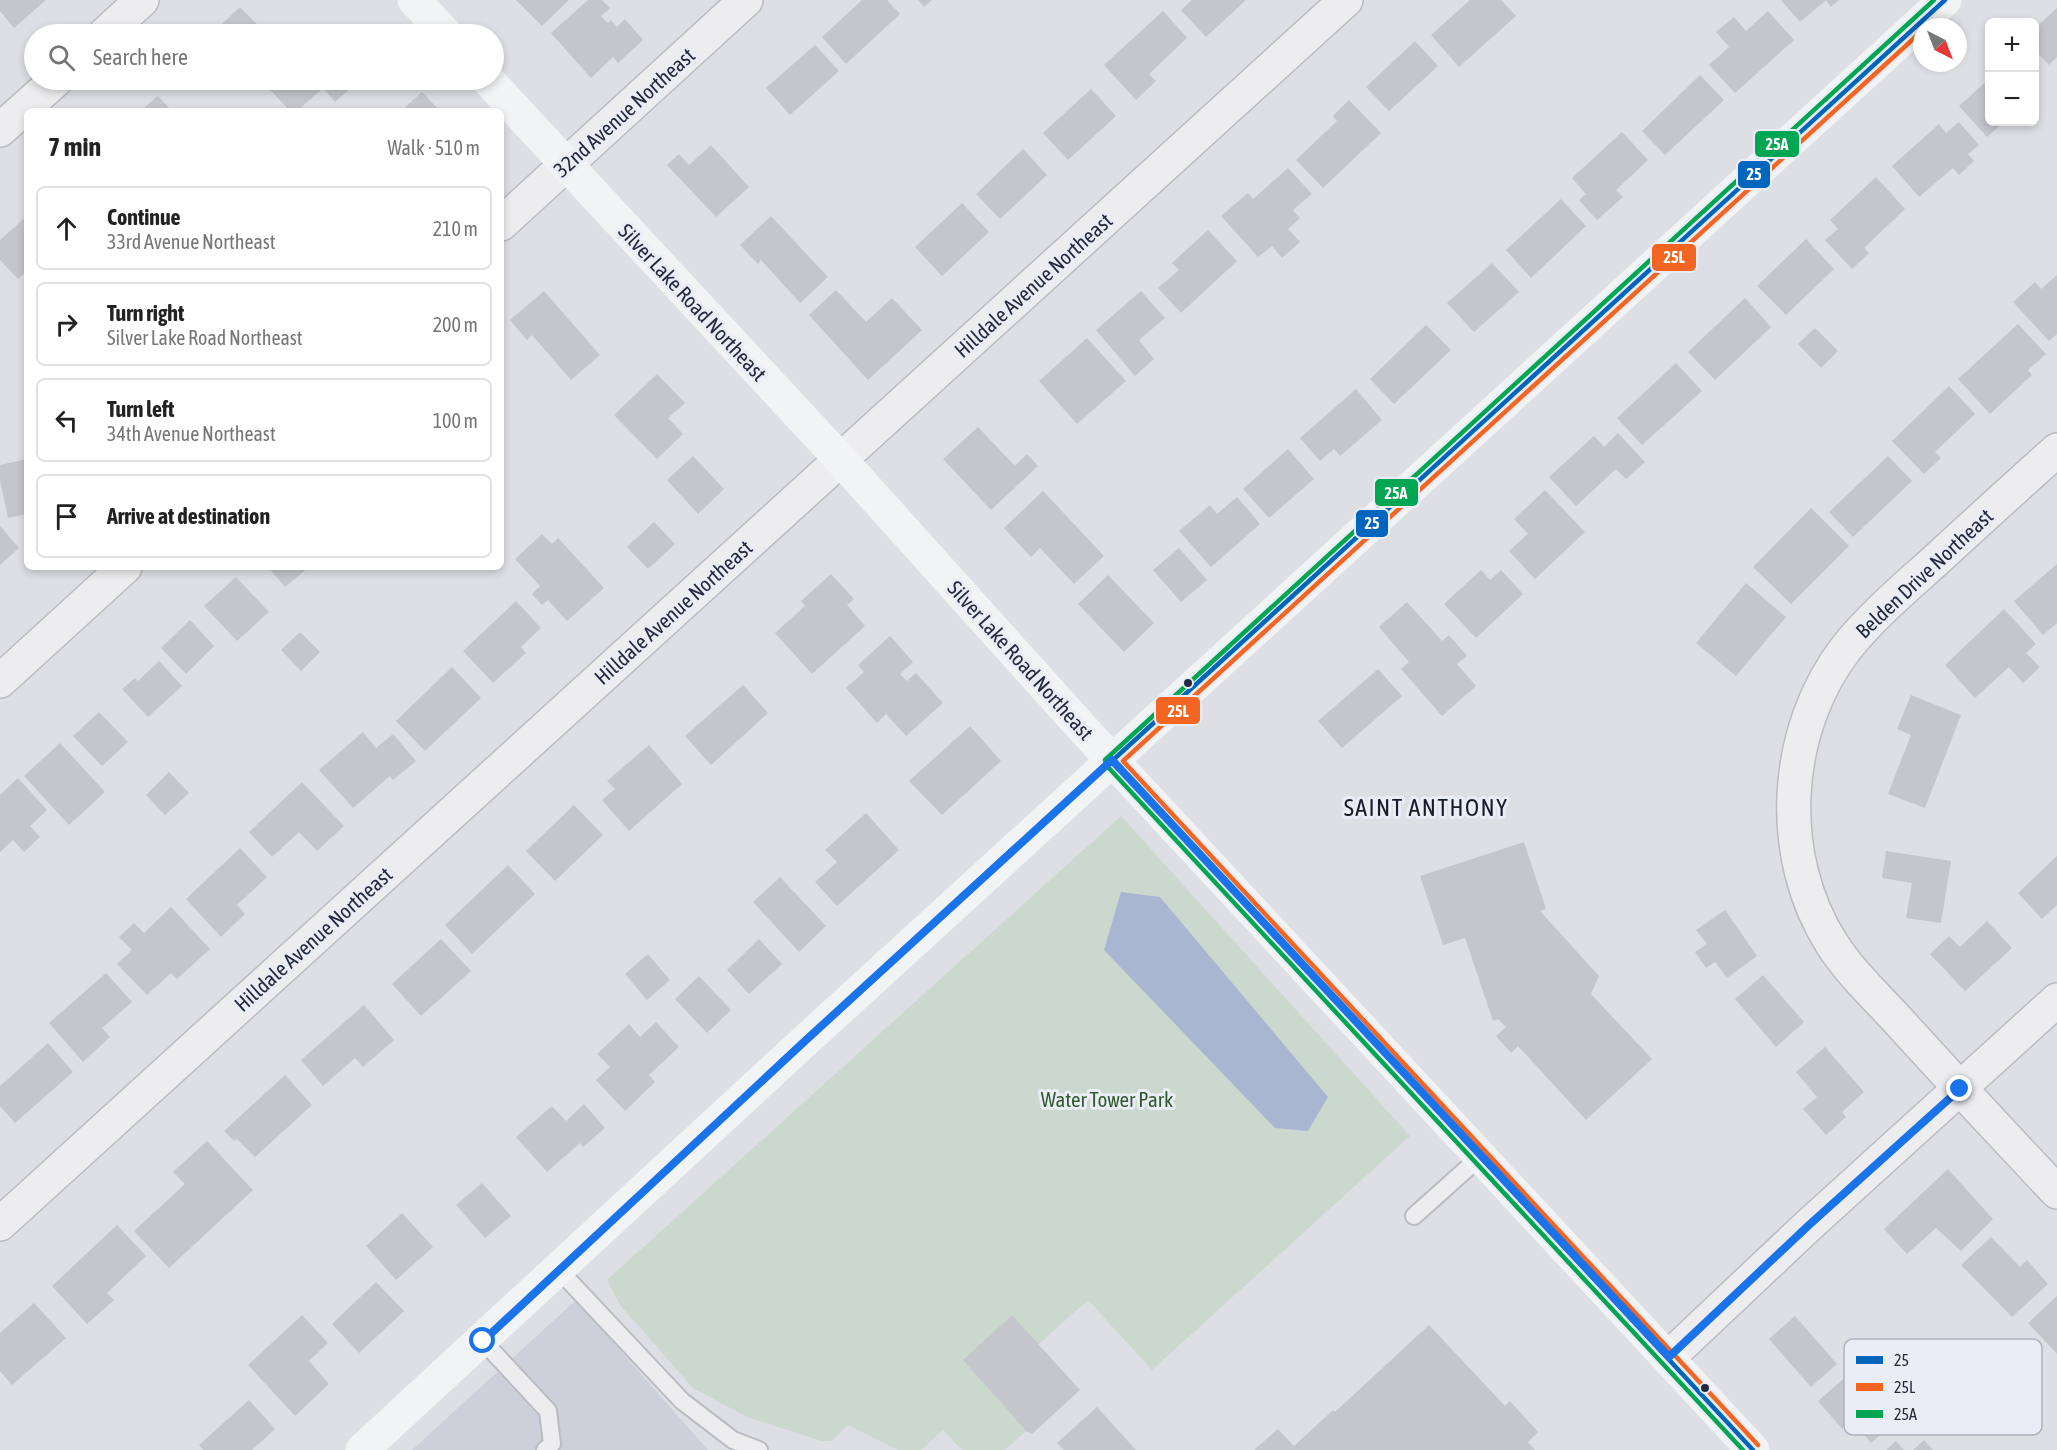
<!DOCTYPE html>
<html lang="en">
<head>
<meta charset="utf-8">
<style>
	:root { --surface:#fff; --page:#f2f2f2; --text:#222; --muted:#767676; --line:#e0e0e0 }
	body { margin:0; font-family:"Asap Condensed",sans-serif; background:var(--page); color:var(--text) }
	.controls { position:absolute; right:18px; top:18px; display:grid; overflow:hidden; border-radius:9px; box-shadow:0 3px 9px #0003 }
	.controls button { width:54px; height:54px; display:grid; place-items:center; padding:0; border:0; border-bottom:2px solid var(--line); background:var(--surface); color:var(--text); font:30px sans-serif }
	.compass { position:absolute; left:1913px; top:18px; width:54px; height:54px; border-radius:50%; background:var(--surface); box-shadow:0 3px 9px #0003; rotate:138deg }
	.stop { position:absolute; width:18px; height:18px; margin:-14px; border:4px solid #1a73e8; border-radius:50%; background:#fff }
	.stop.end { background:#1a73e8; border-color:#fff; box-shadow:0 2px 6px #0008 }
	.list { margin:0; padding:0; list-style:none }
	h2 { display:flex; justify-content:space-between; align-items:center; height:78px; margin:0; padding:0 24px; font-size:26px }
	h2 small { font-size:20px; font-weight:400; color:var(--muted) }
	.list li { display:grid; grid-template-columns:39px 1fr auto; gap:18px; align-items:center; box-sizing:border-box; height:84px; margin:0 12px 12px; padding:0 12px; border:2px solid var(--line); border-radius:9px }
	.list b { display:block; font-size:22px; white-space:nowrap }
	.list p { margin:0; font-size:20px; white-space:nowrap; color:var(--muted) }
	.list em { font-size:20px; font-style:normal; color:var(--muted) }
	.icon { flex:none; width:33px; height:33px; fill:none; stroke:currentColor; stroke-width:2; stroke-linecap:round; stroke-linejoin:round }
	.map { position:relative; flex:none; width:2057px; height:1450px; overflow:hidden }
	.search { position:absolute; background:var(--surface); box-shadow:0 3px 9px #0003; left:24px; top:24px; width:480px; height:66px; display:flex; align-items:center; gap:15px; box-sizing:border-box; padding:0 21px; border-radius:33px; color:var(--muted); font-size:22px }
	.panel { position:absolute; background:var(--surface); box-shadow:0 3px 9px #0003; left:24px; top:108px; width:480px; height:462px; border-radius:9px }
	.map>svg:first-child { display:block }
	.built { fill:#cdd0da }
	.green { fill:#cbd8cd }
	.water { fill:#a8b6d2 }
	.building { fill:#c4c6cc }
	.lines { fill:none; stroke-linecap:round; stroke-linejoin:round }
	.lane-casing { stroke:#babcc1; stroke-width:20 }
	.street-casing { stroke:#babcc1; stroke-width:36 }
	.lane { stroke:#ededf0; stroke-width:16 }
	.street { stroke:#ededf0; stroke-width:33 }
	.secondary { stroke:#f2f3f4; stroke-width:33 }
	.bus-1-casing { stroke:#eaedf5; stroke-width:9 }
	.bus-2-casing { stroke:#eaedf5; stroke-width:9 }
	.bus-3-casing { stroke:#eaedf5; stroke-width:9 }
	.bus-1 { stroke:#0065bd; stroke-width:4.5 }
	.bus-2 { stroke:#f26522; stroke-width:4.5 }
	.bus-3 { stroke:#00a651; stroke-width:4.5 }
	.route { stroke:#1a73e8; stroke-width:8 }
	.bus-dot { fill:#23293e; stroke:#eaedf5; stroke-width:2 }
	.labels { text-anchor:middle; dominant-baseline:central; stroke-width:6; stroke-linejoin:round; paint-order:stroke }
	.street-label { font-size:21px; fill:#23293e; stroke:#eaedf5 }
	.park-label { font-size:21px; fill:#315b2f; stroke:#eaedf5 }
	.quarter-label { font-size:24px; letter-spacing:1.5px; fill:#161b2e; stroke:#eaedf5 }
	.key { fill:#eaedf5; stroke:#aeb2be; stroke-width:1.5 }
	.key-label { font-size:16px; fill:#23293e }
	.line-badge { stroke:#eaedf5; stroke-width:2 }
	.badge-label { font-size:16px; text-anchor:middle; font-weight:bold; fill:#fff }
</style>
</head>
<body>
<div class="map">
<svg width="2057" height="1450" viewBox="0 0 2057 1450">
	<rect width="100%" height="100%" fill="#dddfe4"/>
	<path class="built" d="M576,1300L708,1450H412Z"/>
	<path class="green" d="M1121,816L1410,1136L1152,1370L1088,1300L989,1389L1026,1431L1005,1450H962L943,1430L921,1450H898L848,1425L832,1441H821L747,1417L693,1388L620,1305L607,1280Z"/>
	<path class="water" d="M1121,892L1160,897L1328,1097L1308,1131L1275,1128L1104,950Z"/>
	<g class="building">
		<path d="M0,0H46L14,28L0,11Z"/>
		<path d="M516,0H569L542,26Z"/>
		<path d="M588,0H602L610,8L601,16L608,23L611,20L617,27L625,19L643,40L618,63L613,57L591,78L551,33Z"/>
		<path d="M862,0H887L900,14L846,64L822,37Z"/>
		<path d="M918,0H932L924,7Z"/>
		<path d="M1192,0H1246L1206,37L1181,10Z"/>
		<path d="M1470,0H1501L1516,16L1459,67L1431,35Z"/>
		<path d="M1781,0H1839L1831,7L1826,0L1800,22Z"/>
		<path d="M240,7L267,34H232L222,24Z"/>
		<path d="M2057,8V57L2049,65L2034,49V29Z"/>
		<path d="M1163,11L1187,38L1149,74L1156,81L1136,100L1104,65Z"/>
		<path d="M1768,11L1794,40L1735,93L1709,65L1729,47L1716,32L1734,17L1746,31Z"/>
		<path d="M1415,41L1438,66L1389,111L1366,87Z"/>
		<path d="M815,45L839,71L790,115L766,88Z"/>
		<path d="M1700,75L1724,100L1665,155L1642,131Z"/>
		<path d="M1990,78V122H2004L1987,137L1959,106Z"/>
		<path d="M261,80H360L335,102L323,88L297,111H290Z"/>
		<path d="M1091,89L1116,116L1068,160L1043,133Z"/>
		<path d="M422,92L440,111H401Z"/>
		<path d="M158,96L172,111H140Z"/>
		<path d="M1349,100L1381,133L1323,188L1296,160L1337,121L1333,116Z"/>
		<path d="M1959,122L1979,145L1968,154L1974,161L1959,175L1953,168L1919,197L1892,166L1939,124L1946,133Z"/>
		<path d="M1622,132L1648,160L1616,190L1623,197L1597,220L1579,200L1586,194L1572,178Z"/>
		<path d="M711,145L749,187L716,217L667,165L679,154L689,165Z"/>
		<path d="M1023,149L1047,175L1000,219L976,194Z"/>
		<path d="M1288,168L1312,194L1293,210L1300,218L1288,229L1300,242L1282,258L1272,246L1258,257L1221,216L1248,193L1253,199Z"/>
		<path d="M1876,177L1905,209L1864,248L1869,253L1852,269L1825,240L1838,229L1830,220Z"/>
		<path d="M1561,199L1586,226L1531,278L1506,250Z"/>
		<path d="M962,203L989,232L942,276L915,247Z"/>
		<path d="M27,216V271L18,279L0,260V240Z"/>
		<path d="M771,216L828,277L800,303L761,260L758,264L740,245Z"/>
		<path d="M1208,230L1237,261L1181,313L1158,288L1179,270L1172,263Z"/>
		<path d="M1806,239L1834,269L1786,315L1757,286Z"/>
		<path d="M1492,263L1519,292L1474,332L1447,303Z"/>
		<path d="M2057,275V334L2049,341L2013,302L2035,282L2041,289Z"/>
		<path d="M836,290L866,322L892,298L922,330L868,380L809,315Z"/>
		<path d="M544,291L600,355L571,380L532,335L527,340L510,320Z"/>
		<path d="M1141,291L1165,318L1139,340L1154,359L1135,376L1096,330Z"/>
		<path d="M1745,298L1771,327L1715,380L1688,352Z"/>
		<path d="M2018,324L2046,354L2028,370L2032,375L1990,414L1958,379Z"/>
		<path d="M1426,325L1451,350L1394,404L1370,379Z"/>
		<path d="M1815,328L1838,351L1821,368L1798,344Z"/>
		<path d="M1087,338L1126,381L1077,424L1039,381Z"/>
		<path d="M1676,363L1702,391L1642,445L1617,418Z"/>
		<path d="M657,374L685,403L668,418L683,434L657,459L614,415Z"/>
		<path d="M1949,386L1975,414L1935,452L1941,458L1924,474L1892,441Z"/>
		<path d="M1356,389L1382,420L1340,456L1334,449L1320,461L1300,438Z"/>
		<path d="M978,427L1015,466L1027,454L1038,466L991,510L943,459Z"/>
		<path d="M1618,433L1645,462L1626,479L1616,469L1576,506L1549,477L1594,436L1604,447Z"/>
		<path d="M1288,449L1314,479L1269,518L1243,489Z"/>
		<path d="M693,456L724,489L698,514L667,480Z"/>
		<path d="M1888,456L1912,481L1853,537L1829,512Z"/>
		<path d="M27,459V514L8,518L0,480V465Z"/>
		<path d="M1545,490L1585,532L1535,579L1509,551L1528,534L1514,519Z"/>
		<path d="M1043,491L1104,556L1074,584L1040,548L1031,557L1004,528Z"/>
		<path d="M1237,497L1260,524L1211,567L1179,531L1210,505L1217,514Z"/>
		<path d="M1811,508L1849,546L1791,604L1753,567Z"/>
		<path d="M654,522L675,544L648,569L627,547Z"/>
		<path d="M0,526L19,548L0,565Z"/>
		<path d="M542,534L552,544L558,538L604,588L567,621L548,600L542,605L532,594L540,586L515,559Z"/>
		<path d="M1179,548L1207,580L1181,602L1153,570Z"/>
		<path d="M2057,564V623L2043,635L2014,601Z"/>
		<path d="M268,567H309L285,587Z"/>
		<path d="M1481,570L1490,580L1501,570L1523,594L1476,638L1444,604Z"/>
		<path d="M831,574L854,599L847,605L865,626L812,674L775,633L805,606L801,601Z"/>
		<path d="M1108,575L1154,623L1124,652L1078,604Z"/>
		<path d="M236,577L269,612L237,641L204,606Z"/>
		<path d="M1746,583L1786,617L1736,676L1696,643Z"/>
		<path d="M516,601L541,628L521,647L526,653L493,683L463,651Z"/>
		<path d="M1407,602L1442,641L1449,635L1467,656L1457,664L1476,686L1442,716L1401,669L1409,662L1379,627Z"/>
		<path d="M2004,609L2036,644L2026,653L2040,667L2023,683L2009,667L1975,698L1945,665Z"/>
		<path d="M190,620L214,646L186,674L161,648Z"/>
		<path d="M300,632L320,652L301,671L281,650Z"/>
		<path d="M890,636L913,662L900,674L907,681L916,673L943,703L906,736L886,714L877,723L846,688L864,672L858,665Z"/>
		<path d="M159,661L182,686L148,717L122,689L135,678L138,681Z"/>
		<path d="M452,667L481,698L425,751L396,721Z"/>
		<path d="M1378,669L1402,696L1342,748L1318,721Z"/>
		<path d="M743,685L768,713L711,765L685,736Z"/>
		<path d="M1911,695L1961,715L1925,808L1888,794L1911,735L1897,729Z"/>
		<path d="M99,712L128,742L102,766L73,736Z"/>
		<path d="M970,726L1001,761L942,815L909,781Z"/>
		<path d="M363,732L376,748L393,734L416,761L393,780L390,776L353,808L319,770Z"/>
		<path d="M60,743L105,792L69,825L24,776Z"/>
		<path d="M649,745L682,784L629,831L602,800L615,789L607,781Z"/>
		<path d="M169,772L189,793L165,815L146,795Z"/>
		<path d="M18,778L47,810L30,826L40,837L24,852L13,840L0,852V795Z"/>
		<path d="M302,782L344,826L317,851L299,832L272,857L249,832Z"/>
		<path d="M574,805L603,835L555,881L526,851Z"/>
		<path d="M866,813L899,850L837,906L815,882L837,862L825,850Z"/>
		<path d="M1524,842L1546,909L1540,911L1599,976L1591,994L1652,1059L1586,1120L1518,1046L1511,1053L1496,1036L1506,1027L1498,1019L1493,1021L1465,938L1443,945L1420,876Z"/>
		<path d="M240,848L267,877L237,905L245,914L221,937L186,899Z"/>
		<path d="M1886,851L1951,861L1941,923L1906,918L1912,883L1882,878Z"/>
		<path d="M2057,856V905L2042,919L2018,893Z"/>
		<path d="M508,865L535,894L472,954L445,925Z"/>
		<path d="M780,877L826,926L799,952L753,902Z"/>
		<path d="M171,907L210,949L177,979L171,973L147,995L117,964L132,950L119,937L134,923L144,933Z"/>
		<path d="M1725,910L1757,956L1727,978L1715,962L1706,968L1695,952L1707,944L1696,930Z"/>
		<path d="M1987,921L2012,948L1965,991L1930,954L1949,936L1960,947Z"/>
		<path d="M441,939L471,971L421,1016L392,984Z"/>
		<path d="M759,939L782,964L749,994L727,970Z"/>
		<path d="M648,954L670,980L647,1000L625,974Z"/>
		<path d="M106,973L132,1002L102,1028L110,1037L83,1062L49,1023Z"/>
		<path d="M1763,975L1804,1022L1776,1047L1735,999Z"/>
		<path d="M699,976L731,1010L707,1033L675,999Z"/>
		<path d="M364,1005L394,1040L363,1067L355,1058L323,1086L301,1060Z"/>
		<path d="M656,1022L679,1047L649,1075L655,1082L625,1111L596,1080L610,1067L597,1054L629,1024L640,1037Z"/>
		<path d="M48,1043L73,1072L15,1123L0,1106V1086Z"/>
		<path d="M1825,1047L1864,1092L1842,1112L1846,1117L1826,1135L1803,1109L1817,1097L1796,1072Z"/>
		<path d="M285,1075L312,1105L255,1157L237,1139L234,1141L224,1131Z"/>
		<path d="M584,1104L605,1128L583,1147L580,1143L547,1172L516,1137L552,1106L566,1121Z"/>
		<path d="M207,1141L253,1190L169,1268L134,1231L185,1184L173,1172Z"/>
		<path d="M1948,1169L1993,1219L1961,1251L1936,1228L1907,1254L1884,1229Z"/>
		<path d="M482,1183L511,1216L485,1238L456,1205Z"/>
		<path d="M402,1213L433,1247L396,1280L366,1246Z"/>
		<path d="M117,1225L146,1256L107,1293L114,1300L87,1324L52,1286Z"/>
		<path d="M1991,1237L2020,1267L2027,1260L2048,1284L2012,1317L1961,1265Z"/>
		<path d="M376,1282L404,1311L359,1353L332,1324Z"/>
		<path d="M2057,1296V1354L2028,1323Z"/>
		<path d="M34,1303L66,1338L12,1385L0,1371V1333Z"/>
		<path d="M302,1315L328,1343L309,1361L329,1384L295,1416L248,1365Z"/>
		<path d="M1012,1315L1080,1390L1032,1434L1026,1431L963,1360Z"/>
		<path d="M1795,1316L1837,1364L1811,1387L1769,1339Z"/>
		<path d="M1429,1325L1505,1406L1510,1401L1538,1432L1528,1442L1535,1450H1254L1278,1429L1294,1446L1333,1410L1335,1412Z"/>
		<path d="M1856,1368L1900,1418L1871,1443L1852,1420L1842,1429L1818,1401Z"/>
		<path d="M249,1400L275,1429L252,1450H203L199,1445Z"/>
		<path d="M1097,1407L1136,1450H1064L1057,1443Z"/>
		<path d="M1924,1440L1933,1450H1913Z"/>
		<path d="M1896,1441L1904,1450H1886Z"/>
	</g>
	<g class="lines">
		<g class="lane-casing">
			<g id="lane">
				<path d="M1414,1216L1480,1157"/>
				<path d="M558,1269L682,1401L733,1440L759,1450"/>
				<path d="M483,1341L548,1411L552,1444L545,1450"/>
			</g>
		</g>
		<g class="street-casing">
			<g id="street">
				<path d="M105,34L142,0"/>
				<path d="M0,130L56,80"/>
				<path d="M501,224L746,0"/>
				<path d="M2057,450C2016,487 1975,524 1935,561C1905,588 1873,615 1847,647C1783,729 1775,855 1832,944C1851,974 1880,1000 1903,1026C1954,1082 2005,1137 2057,1192"/>
				<path d="M0,681L125,567"/>
				<path d="M0,1224L1346,0"/>
				<path d="M1669,1357L1809,1225L2057,1000"/>
			</g>
		</g>
		<use href="#lane" class="lane"/>
		<use href="#street" class="street"/>
		<g class="secondary">
			<path d="M414,0L446,34"/>
			<path d="M488,80L841,460L1085,731L1753,1450"/>
			<path d="M362,1450L806,1040L1945,0"/>
		</g>
		<g class="bus-1-casing">
			<path id="bus-1" d="M1753,1450L1112,761L1945,0"/>
		</g>
		<g class="bus-2-casing">
			<path id="bus-2" d="M1758,1445L1123,761L1922,31"/>
		</g>
		<g class="bus-3-casing">
			<path id="bus-3" d="M1743,1450L1107,766L1105,760L1934,0"/>
		</g>
		<use href="#bus-1" class="bus-1"/>
		<use href="#bus-2" class="bus-2"/>
		<use href="#bus-3" class="bus-3"/>
	</g>
	<g class="lines">
		<path class="route" d="M483,1341L806,1040L1112,760L1669,1357L1809,1225L1960,1089"/>
	</g>
	<g class="bus-dot">
		<circle cx="1188" cy="683" r="5"/>
		<circle cx="1705" cy="1388" r="5"/>
	</g>
	<g class="labels">
		<g class="street-label">
			<text transform="translate(624 112) rotate(-42)">32nd Avenue Northeast</text>
			<text transform="translate(1033 285) rotate(-42)">Hilldale Avenue Northeast</text>
			<text transform="translate(693 302) rotate(47)">Silver Lake Road Northeast</text>
			<text transform="translate(1924 573) rotate(-43)">Belden Drive Northeast</text>
			<text transform="translate(673 612) rotate(-42)">Hilldale Avenue Northeast</text>
			<text transform="translate(1021 660) rotate(48)">Silver Lake Road Northeast</text>
			<text transform="translate(313 939) rotate(-42)">Hilldale Avenue Northeast</text>
		</g>
		<g class="park-label">
			<text x="1107" y="1099">Water Tower Park</text>
		</g>
		<g class="quarter-label">
			<text x="1426" y="807">SAINT ANTHONY</text>
		</g>
	</g>
	<rect x="1844" y="1339" width="198" height="96" rx="9" class="key"/>
	<rect x="1856" y="1356" width="27" height="8" fill="#0065bd"/>
	<rect x="1856" y="1383" width="27" height="8" fill="#f26522"/>
	<rect x="1856" y="1410" width="27" height="8" fill="#00a651"/>
	<g class="key-label">
		<text x="1894" y="1366">25</text>
		<text x="1894" y="1393">25L</text>
		<text x="1894" y="1420">25A</text>
	</g>
	<g class="line-badge">
		<rect x="1754" y="130" width="46" height="28" rx="6" fill="#00a651"/>
		<rect x="1737" y="160" width="34" height="29" rx="6" fill="#0065bd"/>
		<rect x="1651" y="243" width="46" height="29" rx="6" fill="#f26522"/>
		<rect x="1374" y="478" width="45" height="29" rx="6" fill="#00a651"/>
		<rect x="1355" y="509" width="34" height="29" rx="6" fill="#0065bd"/>
		<rect x="1155" y="696" width="46" height="29" rx="6" fill="#f26522"/>
	</g>
	<g class="badge-label">
		<text x="1777" y="150">25A</text>
		<text x="1754" y="180">25</text>
		<text x="1674" y="263">25L</text>
		<text x="1396" y="499">25A</text>
		<text x="1372" y="529">25</text>
		<text x="1178" y="717">25L</text>
	</g>
</svg>
<div class="controls">
<button>+</button>
<button>−</button>
</div>
<svg class="compass" viewBox="-18 -18 36 36"><path d="M0-13l5 13h-10z" fill="#e53935"/><path d="M0 13l5-13h-10z" fill="#767676"/></svg>
<div class="stop" style="left:483px;top:1341px"></div>
<div class="stop end" style="left:1960px;top:1089px"></div>
<div class="search"><svg class="icon" aria-label="search" viewBox="0 0 24 24"><circle cx="10" cy="10" r="6"/><path d="M15 15l6 6"/></svg>Search here</div>
<section class="panel">
<h2>7 min<small>Walk · 510 m</small></h2>
<ul class="list">
<li><svg class="icon" aria-label="ahead" viewBox="0 0 24 24"><path d="M12 20V5M6 11l6-6 6 6"/></svg><div><b>Continue</b><p>33rd Avenue Northeast</p></div><em>210 m</em></li>
<li><svg class="icon" aria-label="right" viewBox="0 0 24 24"><path d="M7 20v-9h11M14 6l5 5-5 5"/></svg><div><b>Turn right</b><p>Silver Lake Road Northeast</p></div><em>200 m</em></li>
<li><svg class="icon" aria-label="left" viewBox="0 0 24 24"><path d="M17 20v-9H6M10 6l-5 5 5 5"/></svg><div><b>Turn left</b><p>34th Avenue Northeast</p></div><em>100 m</em></li>
<li><svg class="icon" aria-label="arrive" viewBox="0 0 24 24"><path d="M6 21V4h12l-3 4 3 4H6"/></svg><div><b>Arrive at destination</b></div></li>
</ul>
</section>
</div>
</body>
</html>
